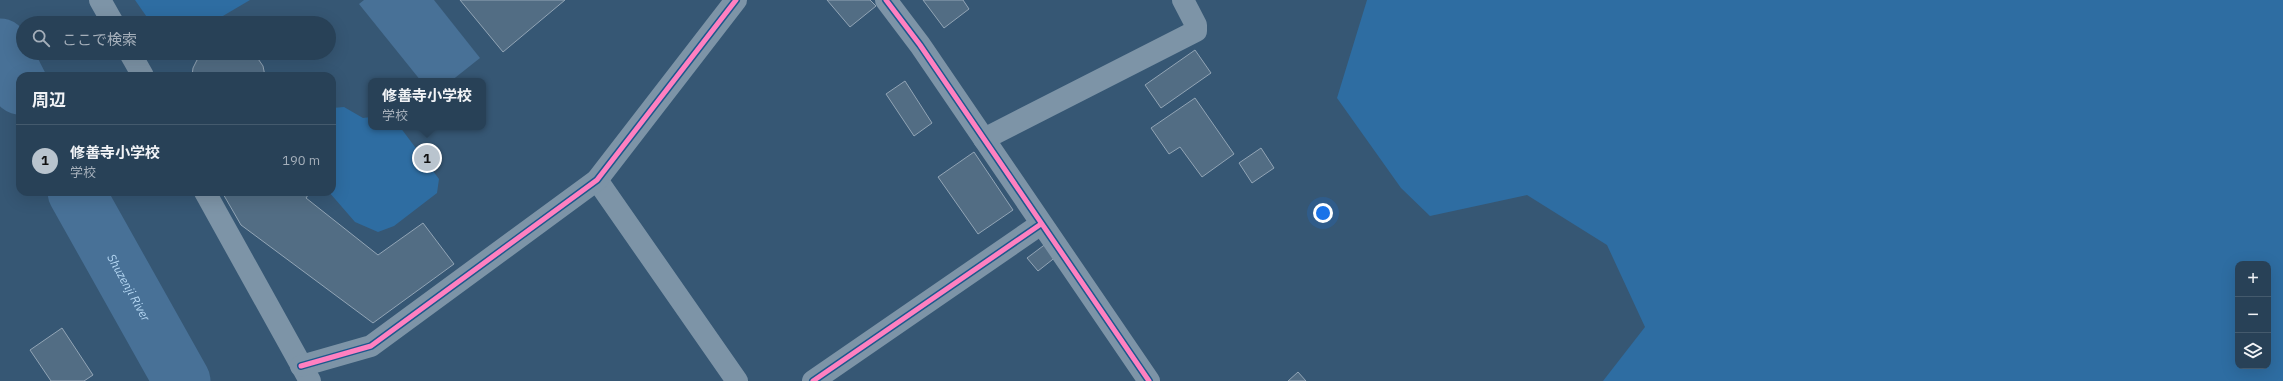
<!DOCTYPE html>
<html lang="ja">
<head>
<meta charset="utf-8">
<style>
	:root { --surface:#284157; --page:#344c61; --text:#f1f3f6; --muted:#a5afba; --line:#445a6d; --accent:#b9c4ce }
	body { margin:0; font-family:"IBM Plex Sans","Noto Sans JP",sans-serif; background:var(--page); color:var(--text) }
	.controls { position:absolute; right:12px; bottom:12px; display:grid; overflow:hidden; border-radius:8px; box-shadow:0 4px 16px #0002 }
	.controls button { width:36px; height:36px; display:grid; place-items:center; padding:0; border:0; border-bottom:1px solid var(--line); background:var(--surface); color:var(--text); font:20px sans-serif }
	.you { position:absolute; left:1323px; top:213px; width:14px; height:14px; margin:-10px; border:3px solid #fff; border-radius:50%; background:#1a73e8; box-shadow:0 0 0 6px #1a73e833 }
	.badge { display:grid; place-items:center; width:26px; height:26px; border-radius:50%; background:var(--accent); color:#111; font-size:13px; font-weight:700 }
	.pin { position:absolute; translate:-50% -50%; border:2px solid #fff; box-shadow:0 1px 4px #0006 }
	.popup { position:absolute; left:368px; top:78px; width:118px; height:52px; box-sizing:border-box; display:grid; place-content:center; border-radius:8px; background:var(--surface); filter:drop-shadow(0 1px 3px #0005); font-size:13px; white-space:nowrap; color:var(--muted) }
	.popup b { font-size:15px; color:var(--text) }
	.popup::after { content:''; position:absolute; left:50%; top:100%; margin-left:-8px; border:8px solid transparent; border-top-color:var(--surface) }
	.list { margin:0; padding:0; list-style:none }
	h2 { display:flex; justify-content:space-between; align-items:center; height:52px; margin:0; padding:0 16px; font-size:17px }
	h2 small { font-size:13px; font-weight:400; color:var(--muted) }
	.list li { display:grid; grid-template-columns:26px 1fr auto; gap:12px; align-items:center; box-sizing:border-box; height:72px; padding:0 16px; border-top:1px solid var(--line) }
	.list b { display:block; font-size:15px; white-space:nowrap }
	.list p { margin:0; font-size:13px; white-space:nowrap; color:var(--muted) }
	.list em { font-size:13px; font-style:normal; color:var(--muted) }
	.icon { flex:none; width:22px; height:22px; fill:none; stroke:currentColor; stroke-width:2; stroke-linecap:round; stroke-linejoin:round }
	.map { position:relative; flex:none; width:2283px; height:381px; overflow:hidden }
	.search { position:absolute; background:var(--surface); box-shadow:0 4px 16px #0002; left:16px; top:16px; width:320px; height:44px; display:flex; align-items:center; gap:10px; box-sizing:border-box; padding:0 14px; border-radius:22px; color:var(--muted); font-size:15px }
	.panel { position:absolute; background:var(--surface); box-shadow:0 4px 16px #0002; left:16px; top:72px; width:320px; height:124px; border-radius:12px }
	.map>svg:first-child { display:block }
	.green { fill:#2e6da2; fill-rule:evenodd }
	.water { fill:#487197 }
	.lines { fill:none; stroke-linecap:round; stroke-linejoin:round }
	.river { stroke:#487197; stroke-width:57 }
	.building { fill:#526d84; stroke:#92a5b6 }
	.minor { stroke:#7d94a7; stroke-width:22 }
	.cycleway-casing { stroke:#1d588d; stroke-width:8 }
	.cycleway { stroke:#ff80c0; stroke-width:5 }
	.labels { text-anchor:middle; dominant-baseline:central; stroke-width:3.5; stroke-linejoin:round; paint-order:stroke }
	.water-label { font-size:12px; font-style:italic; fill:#b6d8f4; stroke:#1d588d }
</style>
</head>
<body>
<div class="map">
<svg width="2283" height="381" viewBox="0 0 2283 381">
	<rect width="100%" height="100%" fill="#365774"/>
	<g class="green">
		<path d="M135,0H250L211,23H151Z"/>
		<path d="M1367,0H2283V381H1603L1645,327L1607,245L1527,195L1430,216L1401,188L1337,98ZM2238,264H2268V366H2238Z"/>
		<path d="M344,107L363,118L371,117V127H400L439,179L437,193L394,226L378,232L355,222L329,192H332V108Z"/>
	</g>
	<path class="water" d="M364,0H434L480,58L451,81H421L359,4Z"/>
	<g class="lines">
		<g class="river">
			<path d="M0,47L20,86"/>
			<path id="s1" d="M76,192L182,381"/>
		</g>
	</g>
	<g class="building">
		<path d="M460,0H565L503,52Z"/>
		<path d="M827,0H870L876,6L850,27Z"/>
		<path d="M923,0H963L969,9L944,28Z"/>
		<path d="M1195,50L1211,73L1161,108L1145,85Z"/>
		<path d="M206,53H254L263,66L265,76H192L193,68L197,60Z"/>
		<path d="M905,81L932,123L914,136L886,94Z"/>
		<path d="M1195,98L1234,154L1202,177L1180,147L1169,154L1151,128Z"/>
		<path d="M1261,148L1274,168L1252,183L1239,163Z"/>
		<path d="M974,152L1013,210L978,234L938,177Z"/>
		<path d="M222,192H310L306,198L378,255L423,223L454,264L373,323L241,225Z"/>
		<path d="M1047,243L1057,256L1038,271L1027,258Z"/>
		<path d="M62,328L93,375L84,381H51L30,350Z"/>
		<path d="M1298,372L1306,381H1288Z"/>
	</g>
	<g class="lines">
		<g class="minor">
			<path d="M100,0L113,23"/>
			<path d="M886,0L920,45L1149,381"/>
			<path d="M130,53L143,76"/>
			<path d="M984,139L1196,31V25L1183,0"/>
			<path d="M597,180L737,381"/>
			<path d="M205,192L310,381"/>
			<path d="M301,366L371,346L597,180L736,0"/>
			<path d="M813,381L1041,224"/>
		</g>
		<g class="cycleway-casing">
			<g id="cycleway">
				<path d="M886,0L920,45L1149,381"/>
				<path d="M301,366L371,346L597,180L736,0"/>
				<path d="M813,381L1041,224"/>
			</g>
		</g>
		<use href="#cycleway" class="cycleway"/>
	</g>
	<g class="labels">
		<g class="water-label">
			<text stroke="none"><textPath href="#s1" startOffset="109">Shuzenji River</textPath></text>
		</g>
	</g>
</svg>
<div class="controls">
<button>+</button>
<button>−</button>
<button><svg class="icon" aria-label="layers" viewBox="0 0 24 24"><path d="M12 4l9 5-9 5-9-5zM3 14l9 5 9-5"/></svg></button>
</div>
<div class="you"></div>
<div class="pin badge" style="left:427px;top:158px">1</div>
<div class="popup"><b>修善寺小学校</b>学校</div>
<div class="search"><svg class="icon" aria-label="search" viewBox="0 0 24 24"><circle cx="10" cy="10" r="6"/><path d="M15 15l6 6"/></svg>ここで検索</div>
<section class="panel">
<h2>周辺<small></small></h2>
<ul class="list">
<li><span class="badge">1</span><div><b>修善寺小学校</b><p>学校</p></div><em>190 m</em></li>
</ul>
</section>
</div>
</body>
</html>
